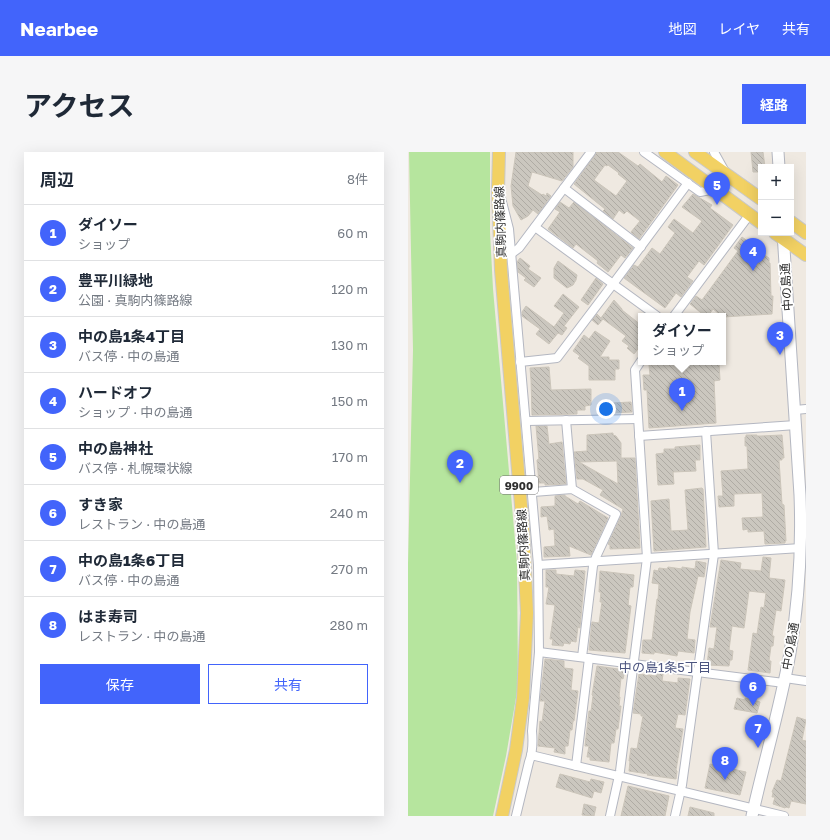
<!DOCTYPE html>
<html lang="ja">
<head>
<meta charset="utf-8">
<style>
	:root { --surface:#fff; --page:#f6f6f7; --text:#1f2937; --muted:#747a83; --line:#e0e1e3; --accent:#4264fb }
	body { margin:0; font-family:"Golos Text","Noto Sans JP",sans-serif; background:var(--page); color:var(--text) }
	.controls { position:absolute; right:12px; top:12px; display:grid; overflow:hidden; border-radius:0px; box-shadow:0 4px 16px #0002 }
	.controls button { width:36px; height:36px; display:grid; place-items:center; padding:0; border:0; border-bottom:1px solid var(--line); background:var(--surface); color:var(--text); font:20px sans-serif }
	.you { position:absolute; left:198px; top:257px; width:14px; height:14px; margin:-10px; border:3px solid #fff; border-radius:50%; background:#1a73e8; box-shadow:0 0 0 6px #1a73e833 }
	.badge { display:grid; place-items:center; width:26px; height:26px; border-radius:50%; background:var(--accent); color:#fff; font-size:13px; font-weight:700 }
	.pin { position:absolute; translate:-50% -33px; filter:drop-shadow(0 1px 2px #0008) }
	.pin::after { content:''; position:absolute; top:21px; width:14px; height:12px; background:inherit; clip-path:polygon(0 0,100% 0,50% 100%) }
	.popup { position:absolute; left:230px; top:161px; width:88px; height:52px; box-sizing:border-box; display:grid; place-content:center; border-radius:0px; background:var(--surface); filter:drop-shadow(0 1px 3px #0005); font-size:13px; white-space:nowrap; color:var(--muted) }
	.popup b { font-size:15px; color:var(--text) }
	.popup::after { content:''; position:absolute; left:50%; top:100%; margin-left:-8px; border:8px solid transparent; border-top-color:var(--surface) }
	.list { margin:0; padding:0; list-style:none }
	h2 { display:flex; justify-content:space-between; align-items:center; height:52px; margin:0; padding:0 16px; font-size:17px }
	h2 small { font-size:13px; font-weight:400; color:var(--muted) }
	.list li { display:grid; grid-template-columns:26px 1fr auto; gap:12px; align-items:center; box-sizing:border-box; height:56px; padding:0 16px; border-top:1px solid var(--line) }
	.list b { display:block; font-size:15px; white-space:nowrap }
	.list p { margin:0; font-size:13px; white-space:nowrap; color:var(--muted) }
	.list em { font-size:13px; font-style:normal; color:var(--muted) }
	.actions { display:flex; gap:8px; padding:12px 16px }
	.actions a { flex:1; padding:9px 0; border:1px solid var(--accent); border-radius:0px; text-align:center; font-size:14px; color:var(--accent) }
	.actions .main { background:var(--accent); color:#fff }
	.map { position:relative; flex:none; width:398px; height:664px; overflow:hidden; border-radius:0px }
	header { display:flex; align-items:center; gap:24px; box-sizing:border-box; height:56px; padding:0 20px; background:var(--accent); color:#fff }
	header strong { font-size:19px }
	nav { display:flex; gap:22px; margin-inline-start:auto; font-size:14px }
	.intro { display:flex; align-items:center; justify-content:space-between; box-sizing:border-box; height:96px; padding:0 24px }
	h1 { margin:0; font-size:28px }
	.button { padding:10px 18px; border-radius:0px; background:var(--accent); color:#fff; font-size:14px; font-weight:700 }
	main { display:flex; gap:24px; padding:0 24px }
	aside { flex:1; background:var(--surface); border-radius:0px; box-shadow:0 4px 16px #0002 }
	.map>svg:first-child { display:block }
	.park { fill:#b6e59e }
	.building { fill:url(#building-back-hatch); stroke:#cbc5ba; fill-rule:evenodd }
	.lines { fill:none; stroke-linecap:round; stroke-linejoin:round }
	.street-casing { stroke:#b4b7c1; stroke-width:10 }
	.secondary-casing { stroke:#b4b7c1; stroke-width:13 }
	.primary-casing { stroke:#c9c9c9; stroke-width:14 }
	.street { stroke:#fff; stroke-width:8 }
	.secondary { stroke:#fff; stroke-width:11 }
	.primary { stroke:#f2d163; stroke-width:12 }
	.labels { text-anchor:middle; dominant-baseline:central; stroke-width:3.5; stroke-linejoin:round; paint-order:stroke }
	.shield { fill:#fff; stroke:#6d6d6d; stroke-width:1 }
	.shield-label { font-size:11px; font-weight:bold; fill:#2e2e2e }
	.street-label { font-size:12px; fill:#2e2e2e; stroke:#fff }
	.neighbourhood-label { font-size:13px; fill:#4d5680; stroke:#fff }
</style>
</head>
<body>
<header>
<strong>Nearbee</strong>
<nav><a>地図</a><a>レイヤ</a><a>共有</a></nav>
</header>
<div class="intro"><h1>アクセス</h1><a class="button">経路</a></div>
<main>
<aside>
<h2>周辺<small>8件</small></h2>
<ul class="list">
<li><span class="badge">1</span><div><b>ダイソー</b><p>ショップ</p></div><em>60 m</em></li>
<li><span class="badge">2</span><div><b>豊平川緑地</b><p>公園 · 真駒内篠路線</p></div><em>120 m</em></li>
<li><span class="badge">3</span><div><b>中の島1条4丁目</b><p>バス停 · 中の島通</p></div><em>130 m</em></li>
<li><span class="badge">4</span><div><b>ハードオフ</b><p>ショップ · 中の島通</p></div><em>150 m</em></li>
<li><span class="badge">5</span><div><b>中の島神社</b><p>バス停 · 札幌環状線</p></div><em>170 m</em></li>
<li><span class="badge">6</span><div><b>すき家</b><p>レストラン · 中の島通</p></div><em>240 m</em></li>
<li><span class="badge">7</span><div><b>中の島1条6丁目</b><p>バス停 · 中の島通</p></div><em>270 m</em></li>
<li><span class="badge">8</span><div><b>はま寿司</b><p>レストラン · 中の島通</p></div><em>280 m</em></li>
</ul>
<div class="actions"><a class="main">保存</a><a>共有</a></div>
</aside>
<div class="map">
<svg width="398" height="664" viewBox="0 0 398 664">
	<defs>
		<pattern id="building-back-hatch" width="6" height="6" patternUnits="userSpaceOnUse"><rect width="6" height="6" fill="#cbc7bf"/><path d="M-1 5l2 2M0 0l6 6M5-1l2 2" fill="none" stroke="#afaba4"/></pattern>
	</defs>
	<rect width="100%" height="100%" fill="#efe9e1"/>
	<path class="park" d="M1,0H82V80L85,137L109,411L110,534L98,604L85,664H0V412L5,198Z"/>
	<g class="building">
		<path d="M108,0H165V15L154,29L124,20L120,34L134,43L135,42L138,44L139,41L143,44L130,62L125,58L120,64L113,68L105,54L103,34Z"/>
		<path d="M188,0H210L230,14L232,12L254,30L258,24L270,33L231,87L223,80L232,69L219,59L216,62L211,58L205,67L195,59L197,57L166,32L187,3ZM197,13L199,14L200,13L211,21L210,22L219,29L208,44L186,28Z"/>
		<path d="M343,0H355L357,15H353V20H345Z"/>
		<path d="M285,42L304,53L302,56L325,73L296,113L291,109L279,125L285,129L273,145L268,141L257,156L216,126L226,113L230,115L244,96L252,102L267,81L260,75L266,67L285,81L294,69L274,55Z"/>
		<path d="M152,50L161,56L166,50L225,96L217,106L213,103L200,120L189,111L190,109L168,92L165,96L140,77L152,60L147,57Z"/>
		<path d="M334,85L348,95L347,97L361,106V111H362L363,144H365L364,162L315,165L305,157L300,164H297L282,152L288,144L294,148L330,99L326,96Z"/>
		<path d="M112,106L122,114L120,117L133,126L126,135L116,128L118,126L110,120L109,110Z"/>
		<path d="M150,109L169,123L168,128L165,133L159,136L146,126V116Z"/>
		<path d="M188,126L195,132L180,153L173,148Z"/>
		<path d="M155,142L171,155L156,174L159,176L154,183L150,181L141,192L128,182L132,177L114,164V160L118,154L146,175L156,161L146,154Z"/>
		<path d="M206,148L214,157V158L233,173V193L226,202L219,196L221,194L214,189L218,184L195,167L190,173L184,168L189,162L193,166Z"/>
		<path d="M187,179L202,189L192,205H201V208H211V217H207V228H181V214L170,206L172,204L165,199L176,183L181,187Z"/>
		<path d="M284,210L311,211L312,228L306,229L308,271L241,276L239,238H236L235,223H242L241,213Z"/>
		<path d="M141,215L143,238L183,237V253L177,254V258H169V262L124,263L123,228L122,216Z"/>
		<path d="M223,250L224,260L204,261V251Z"/>
		<path d="M128,274H139L141,292L154,290L158,332L137,333V331H131L129,308L131,307Z"/>
		<path d="M205,281V283L208,284L213,291V306H227L232,396L202,397V393L200,392L213,364L215,357L192,343L195,338L175,327H169L166,300L179,299V283ZM209,309L210,332L171,310Z"/>
		<path d="M338,283H349V284H353L374,283L376,306H374V308H371L374,352L376,353L378,389H377V391L357,392L356,379L340,380V377L335,378L334,366L355,365L354,341L326,342V354L311,355L310,344H315L313,319L340,317L339,294H337V285H338Z"/>
		<path d="M292,293V308H287L288,319L265,320L266,332L250,333L248,302L256,301V297H267V295Z"/>
		<path d="M294,336L295,337L298,395L246,399L243,349L261,347L263,379L280,378L277,338Z"/>
		<path d="M157,343V344L170,352L172,349L200,366L183,403L161,394L162,404L136,405V395L147,394L146,377L141,378L139,364L133,365V355L147,354V344Z"/>
		<path d="M355,405L363,406L361,426L377,428L373,459L368,458L364,484H366L365,494H363L361,509H363L362,521L340,518L345,481L349,482L353,455L356,456L358,441L341,439L336,476L324,474L321,498L325,499L324,508H322L321,514L299,513L301,496L306,497L309,475H302L313,408L333,411L332,417L353,419Z"/>
		<path d="M288,409L298,411L296,425L290,424L282,460L279,487L287,488L286,501L270,499L269,504L246,500V502L234,501L235,488H244L249,447H250L251,432L244,431L246,418L250,419L251,416L259,417L260,415L274,417V415L287,417Z"/>
		<path d="M138,418H148V422L166,424L167,418L177,419L172,476L170,475L168,490L163,489L162,492L156,491L155,494L144,493L145,487H142L147,453L138,452L141,435H138Z"/>
		<path d="M192,419L226,423L225,435H222L220,453L223,454L217,501L181,498L184,470L191,471L194,450H192L193,440H191Z"/>
		<path d="M137,507L156,509V516L165,517L163,538L170,539L166,569H165L164,578H162L160,594H157V602L146,600L147,596L130,594L132,569L134,570L137,549H132Z"/>
		<path d="M189,514L217,518L215,527L213,526L211,545H212L211,554H213L210,577H208L206,591H203L201,610L182,608V605H179L181,594H177L181,559H183L185,544L184,543Z"/>
		<path d="M248,521L255,522L254,529L270,531V526L282,527L277,563L270,562L267,576L275,577L268,618L269,619L268,627L239,623L240,622L221,619L222,609H221L223,596L229,597L235,564H233V562L225,561L231,522L248,524Z"/>
		<path d="M329,546L337,548V546L352,550L349,561L326,557Z"/>
		<path d="M389,565L398,568L394,588L398,589V652L383,649L381,656L378,655L377,656L365,652L367,645H364L365,641L364,640L369,628L373,629Z"/>
		<path d="M302,612L338,620L332,643L297,636Z"/>
		<path d="M152,622L182,630L183,627L196,630L193,641L186,639L184,646L148,635Z"/>
		<path d="M220,634L261,644L257,664H213Z"/>
		<path d="M176,652L188,655L186,664L174,663Z"/>
		<path d="M282,655L306,661V664H280Z"/>
	</g>
	<g class="lines">
		<g class="street-casing">
			<g id="street">
				<path d="M236,0L292,40L307,37"/>
				<path d="M306,0L316,18"/>
				<path d="M156,36L233,95"/>
				<path d="M93,46L101,77L130,413L131,500L124,579C125,590 125,600 121,610L108,664"/>
				<path d="M127,75L249,164"/>
				<path d="M103,102L111,96L183,0"/>
				<path d="M266,164L342,62"/>
				<path d="M112,210L149,206L205,132L280,31"/>
				<path d="M387,258L398,257"/>
				<path d="M158,268L164,337"/>
				<path d="M118,269L230,267"/>
				<path d="M231,284L388,273"/>
				<path d="M125,340L164,337L208,362L188,405L185,414L174,505"/>
				<path d="M130,413L393,396"/>
				<path d="M131,500L376,531"/>
				<path d="M377,526L398,529"/>
				<path d="M123,603L376,664"/>
				<path d="M168,614L181,506"/>
				<path d="M202,664L212,619L239,406L227,218L233,209"/>
				<path d="M267,664L274,633L306,402L298,279"/>
			</g>
		</g>
		<g class="secondary-casing">
			<g id="secondary">
				<path d="M370,0L371,15"/>
				<path d="M344,664C356,610 372,556 382,501C391,448 394,396 392,343L375,81"/>
			</g>
		</g>
		<g class="primary-casing">
			<g id="primary">
				<path d="M91,0L90,38L93,118L115,377L119,461L115,546L108,598L94,664"/>
				<path d="M257,0L353,71"/>
				<path d="M287,0L353,47"/>
				<path d="M383,70L398,81"/>
				<path d="M367,81L398,103"/>
			</g>
		</g>
		<use href="#street" class="street"/>
		<use href="#secondary" class="secondary"/>
		<use href="#primary" class="primary"/>
	</g>
	<g class="labels">
		<rect class="shield" x="92" y="324" width="38" height="18" rx="3"/>
		<g class="shield-label">
			<text x="111" y="333">9900</text>
		</g>
		<g class="street-label">
			<text transform="translate(92 70) rotate(-92)">真駒内篠路線</text>
			<text transform="translate(378 135) rotate(-94)">中の島通</text>
			<text transform="translate(115 393) rotate(-93)">真駒内篠路線</text>
			<text transform="translate(382 494) rotate(-80)">中の島通</text>
		</g>
		<g class="neighbourhood-label">
			<text x="257" y="515">中の島1条5丁目</text>
		</g>
	</g>
</svg>
<div class="controls">
<button>+</button>
<button>−</button>
</div>
<div class="you"></div>
<div class="pin badge" style="left:274px;top:259px">1</div>
<div class="popup"><b>ダイソー</b>ショップ</div>
<div class="pin badge" style="left:52px;top:331px">2</div>
<div class="pin badge" style="left:372px;top:203px">3</div>
<div class="pin badge" style="left:345px;top:119px">4</div>
<div class="pin badge" style="left:309px;top:53px">5</div>
<div class="pin badge" style="left:345px;top:554px">6</div>
<div class="pin badge" style="left:350px;top:596px">7</div>
<div class="pin badge" style="left:317px;top:628px">8</div>
</div>
</main>
</body>
</html>
